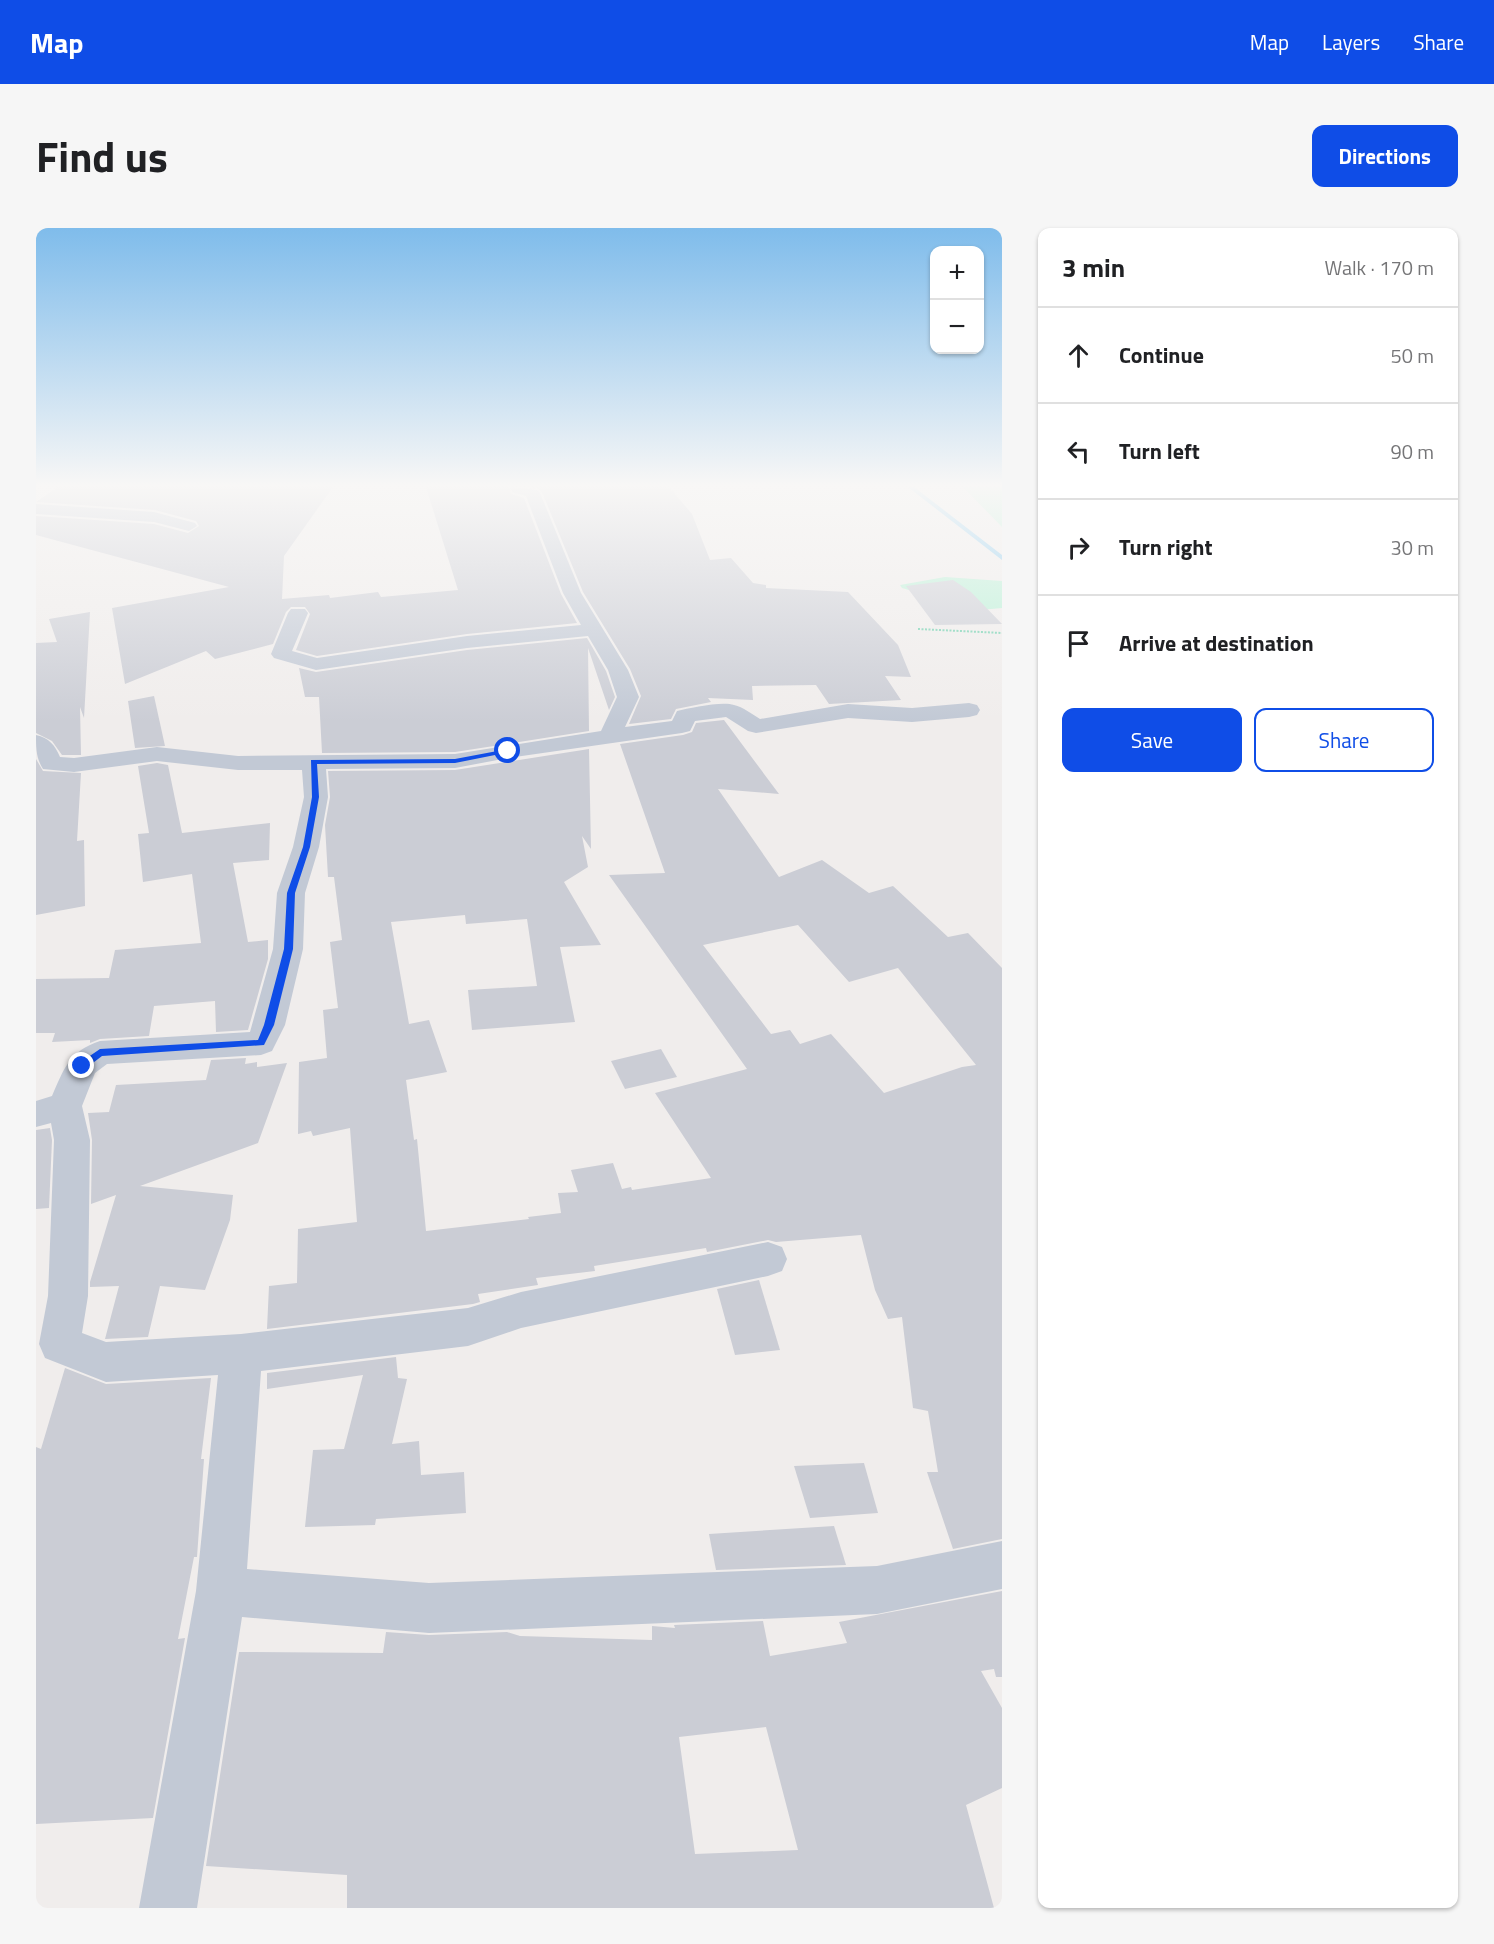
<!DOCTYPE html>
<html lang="en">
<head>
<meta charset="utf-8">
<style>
	:root { --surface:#fff; --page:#f6f6f6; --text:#202124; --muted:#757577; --line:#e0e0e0; --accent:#0f4de7 }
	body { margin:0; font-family:"Titillium Web",sans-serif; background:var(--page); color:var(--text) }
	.controls { position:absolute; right:18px; top:18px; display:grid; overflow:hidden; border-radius:12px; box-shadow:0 2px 4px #0004 }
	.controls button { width:54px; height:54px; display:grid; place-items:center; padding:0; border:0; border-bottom:2px solid var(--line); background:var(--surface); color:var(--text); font:30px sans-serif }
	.stop { position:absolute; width:18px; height:18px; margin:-14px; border:4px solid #0f4de7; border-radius:50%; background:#fff }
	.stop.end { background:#0f4de7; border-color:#fff; box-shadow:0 2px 6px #0008 }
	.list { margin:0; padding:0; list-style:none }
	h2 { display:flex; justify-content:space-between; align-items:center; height:78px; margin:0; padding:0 24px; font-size:26px }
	h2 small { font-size:20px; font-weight:400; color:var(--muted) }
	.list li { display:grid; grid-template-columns:39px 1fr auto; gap:18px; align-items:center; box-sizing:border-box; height:96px; padding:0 24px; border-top:2px solid var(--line) }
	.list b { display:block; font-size:22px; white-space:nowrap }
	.list em { font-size:20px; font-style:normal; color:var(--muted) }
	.actions { display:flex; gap:12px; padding:18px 24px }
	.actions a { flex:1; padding:14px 0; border:2px solid var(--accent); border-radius:12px; text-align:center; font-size:21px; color:var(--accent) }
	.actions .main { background:var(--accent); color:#fff }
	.icon { flex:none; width:33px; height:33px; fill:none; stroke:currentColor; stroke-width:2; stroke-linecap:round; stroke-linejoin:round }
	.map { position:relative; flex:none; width:966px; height:1680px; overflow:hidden; border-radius:12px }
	header { display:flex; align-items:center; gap:36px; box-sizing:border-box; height:84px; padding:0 30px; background:var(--accent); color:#fff }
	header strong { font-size:28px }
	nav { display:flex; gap:33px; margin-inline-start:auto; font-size:21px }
	.intro { display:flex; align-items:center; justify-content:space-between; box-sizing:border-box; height:144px; padding:0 36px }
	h1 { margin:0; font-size:42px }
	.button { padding:15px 27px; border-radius:12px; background:var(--accent); color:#fff; font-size:21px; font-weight:700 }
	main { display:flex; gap:36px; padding:0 36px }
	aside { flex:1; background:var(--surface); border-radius:12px; box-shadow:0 2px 4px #0004 }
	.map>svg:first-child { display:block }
	.green { fill:#b7f1d6 }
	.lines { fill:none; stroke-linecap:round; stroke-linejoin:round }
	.stream { fill:#82c9f0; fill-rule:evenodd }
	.building { fill:#cbcdd5; fill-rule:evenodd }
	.path { stroke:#6ed0ae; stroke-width:2; stroke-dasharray:2 1.5; stroke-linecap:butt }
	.minor { fill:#c2c9d5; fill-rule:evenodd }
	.route { fill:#0f4de7 }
</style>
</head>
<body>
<header>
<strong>Map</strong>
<nav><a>Map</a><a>Layers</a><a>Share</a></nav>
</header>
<div class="intro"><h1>Find us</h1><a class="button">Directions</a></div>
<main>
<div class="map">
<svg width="966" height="1680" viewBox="0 0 966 1680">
	<rect width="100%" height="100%" fill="#f0edec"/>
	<g class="green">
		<path d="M927,259H966V299Z"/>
		<path d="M909,349L966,353V380L944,382L866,360L864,357Z"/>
	</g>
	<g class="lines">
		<path class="stream" d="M872,259H878L966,327V332Z"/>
	</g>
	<g class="building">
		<path d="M22,259H297L248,328L246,371L293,367L294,370L342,364L345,369L422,362L390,259H473L475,266L488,270L525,366L541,395L431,406L281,428L260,422L274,386L269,379H255L250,384L237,416L179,431L170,423L89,456L76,380L193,359L0,307V288L118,296L152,305L163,298L160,293L119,282L0,274Z"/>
		<path d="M492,259H633L656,286L674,332L695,330L717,355L730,357V360L812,364L862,417L875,449L849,448L865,472L793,476L780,457L716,458L717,472L672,470L675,474L640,481L635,491L593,496L605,468L594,441L547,364L506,264L501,260Z"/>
		<path d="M917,352L935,364L966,396L899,397L870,358Z"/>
		<path d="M54,384L48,490L44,479L45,527H26L16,513L0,505V415L21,414L13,391Z"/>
		<path d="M551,410L570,443L579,469L573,482L552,420L553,503L419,524L286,525L283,469H269L263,440L280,444L431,422Z"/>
		<path d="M118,468L129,518L99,520L92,473Z"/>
		<path d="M688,492L743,566L682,561L743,649L786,632L833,665L857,658L912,709L932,705L966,740V1311L917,1321L891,1244H902L892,1183L877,1180L866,1089L852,1091L839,1062L825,1007L740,1014L732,1012L671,1024L670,1020L558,1038L559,1043L500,1050L502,1057L442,1066L444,1074L437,1076L231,1101L233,1058L261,1055L262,1001L321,994L314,900L277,908L275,903L262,906L263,834L291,830L287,782L302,780L294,714L306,712L298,649H292L289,597L294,569L292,543L419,542L553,521L555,621L546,608L552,639L528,654L565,717L524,719L539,794L436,802L432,762L501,758L491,691L430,696L429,687L355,694L373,796L393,792L411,844L370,852L378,912L381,911L390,1003L493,991L492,989L525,985L522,965L542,964L535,942L577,935L586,961L595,959L596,962L675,950L619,865L711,841L573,647L629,645L584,516L647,507L656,504L660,495ZM762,697L813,754L862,740L940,837L926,839L848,865L795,806L764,816L754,802L735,806L667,717Z"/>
		<path d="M0,531L7,543L45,545L41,613L48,612L49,678L0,687Z"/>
		<path d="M121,535L132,537L146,605L234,595L233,632L197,635L212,714L232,712V731L212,802L180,804L179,773L118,778L113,808L64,811L54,815V812L16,814L19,805H0V751L73,750L79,722L165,715L156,646L107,654L102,606L113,605L102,538Z"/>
		<path d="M625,821L641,849L589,861L575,833Z"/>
		<path d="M210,830L209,836L221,834V839L251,835L222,915L104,958L197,967L194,992L169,1062L124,1058L112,1109L69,1111L83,1058L54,1059V1054L80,967L55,976L56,912L52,885L73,884L80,857L170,852L175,832Z"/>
		<path d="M14,900L16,912L13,980L0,981V902Z"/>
		<path d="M723,1052L744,1122L699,1127L681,1061Z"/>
		<path d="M360,1129L362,1150L371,1151L356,1216L383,1213L385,1247L428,1244L430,1285L340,1291L339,1297L269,1299L277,1222L308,1221L327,1147L231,1161V1145Z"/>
		<path d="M29,1140L70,1156L175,1150L165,1231H168L161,1329H158L142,1411L149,1410L117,1590L0,1596V1219L5,1221Z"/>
		<path d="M828,1235L842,1285L774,1290L758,1238Z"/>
		<path d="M798,1298L810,1337L680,1342L673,1306Z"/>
		<path d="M966,1363V1449H960L958,1441L945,1443L966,1480V1560L930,1577L958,1680H311V1647L170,1638L203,1424L347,1425L350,1404L393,1407L471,1404L484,1408L616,1412V1398L639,1400L638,1397L727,1393L734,1428L811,1415L803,1394ZM730,1499L762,1622L659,1626L643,1509Z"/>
	</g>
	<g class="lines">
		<path class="path" d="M882,401L966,405"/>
		<g class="minor">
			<path d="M475,259L501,262L504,265L545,365L592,442L603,469L589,499L636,493L641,483C654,480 686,473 698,477C707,479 716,486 724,491L812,476L876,480L933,475L941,477L944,482L941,487L933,489L876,494L812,490L720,505L712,503L690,489L659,493L654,503L646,505L472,530L419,540L290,541L292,569L283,619L269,665L267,721L249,797L236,823L225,827L71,836L59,845L46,878L54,912L52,1068L46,1105L70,1114L205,1106L432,1080L485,1064L732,1014L746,1019L751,1031L746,1043L732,1048L485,1100L432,1118L225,1143L211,1341L393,1355L841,1338L966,1313V1361L841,1386L393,1405L206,1389L161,1680H103L160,1363L182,1147L70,1154L9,1130L3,1116L12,1068L18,912L15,895L0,899V873L16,868C28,841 33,823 64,813L214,804L237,721L241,665L257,619L268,569L266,542H202L121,533L38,544L7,541C0,530 0,520 0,507C13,510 19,517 24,529L38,530L121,519L202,528L419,526L565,503L581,469L572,442L552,408L431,420L280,442L238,430L235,426L252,385L255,381H269L272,385L256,423L281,430L431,408L545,397L527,365L490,268L476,264Z"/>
			<path d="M0,276L118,284L159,295L161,298L153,303L118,294L0,286Z"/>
		</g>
	</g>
	<linearGradient id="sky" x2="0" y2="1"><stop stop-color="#7fbceb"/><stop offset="0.52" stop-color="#f8f7f6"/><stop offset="1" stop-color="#f8f7f6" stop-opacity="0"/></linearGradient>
	<rect width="966" height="494" fill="url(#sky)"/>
	<path class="route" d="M472,521L474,524L419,535L281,536L283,569L274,619L259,665L257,721L238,797L228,817L66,828L49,841H42V836L64,821L222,812L228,797L248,721L251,665L267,619L276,569L275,532L419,531Z"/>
</svg>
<div class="controls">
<button>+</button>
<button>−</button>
</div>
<div class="stop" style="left:472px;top:523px"></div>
<div class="stop end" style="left:46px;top:838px"></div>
</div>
<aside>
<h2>3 min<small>Walk · 170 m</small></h2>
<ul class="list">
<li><svg class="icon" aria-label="ahead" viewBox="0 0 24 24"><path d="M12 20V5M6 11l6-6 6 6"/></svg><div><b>Continue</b></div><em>50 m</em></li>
<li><svg class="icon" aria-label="left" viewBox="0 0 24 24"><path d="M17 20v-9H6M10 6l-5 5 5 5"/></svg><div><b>Turn left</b></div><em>90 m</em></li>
<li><svg class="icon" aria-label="right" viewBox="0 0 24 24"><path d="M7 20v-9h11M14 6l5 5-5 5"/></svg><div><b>Turn right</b></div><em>30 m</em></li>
<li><svg class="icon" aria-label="arrive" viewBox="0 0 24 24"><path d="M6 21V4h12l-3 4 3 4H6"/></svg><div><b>Arrive at destination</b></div></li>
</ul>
<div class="actions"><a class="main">Save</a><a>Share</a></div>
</aside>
</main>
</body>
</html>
